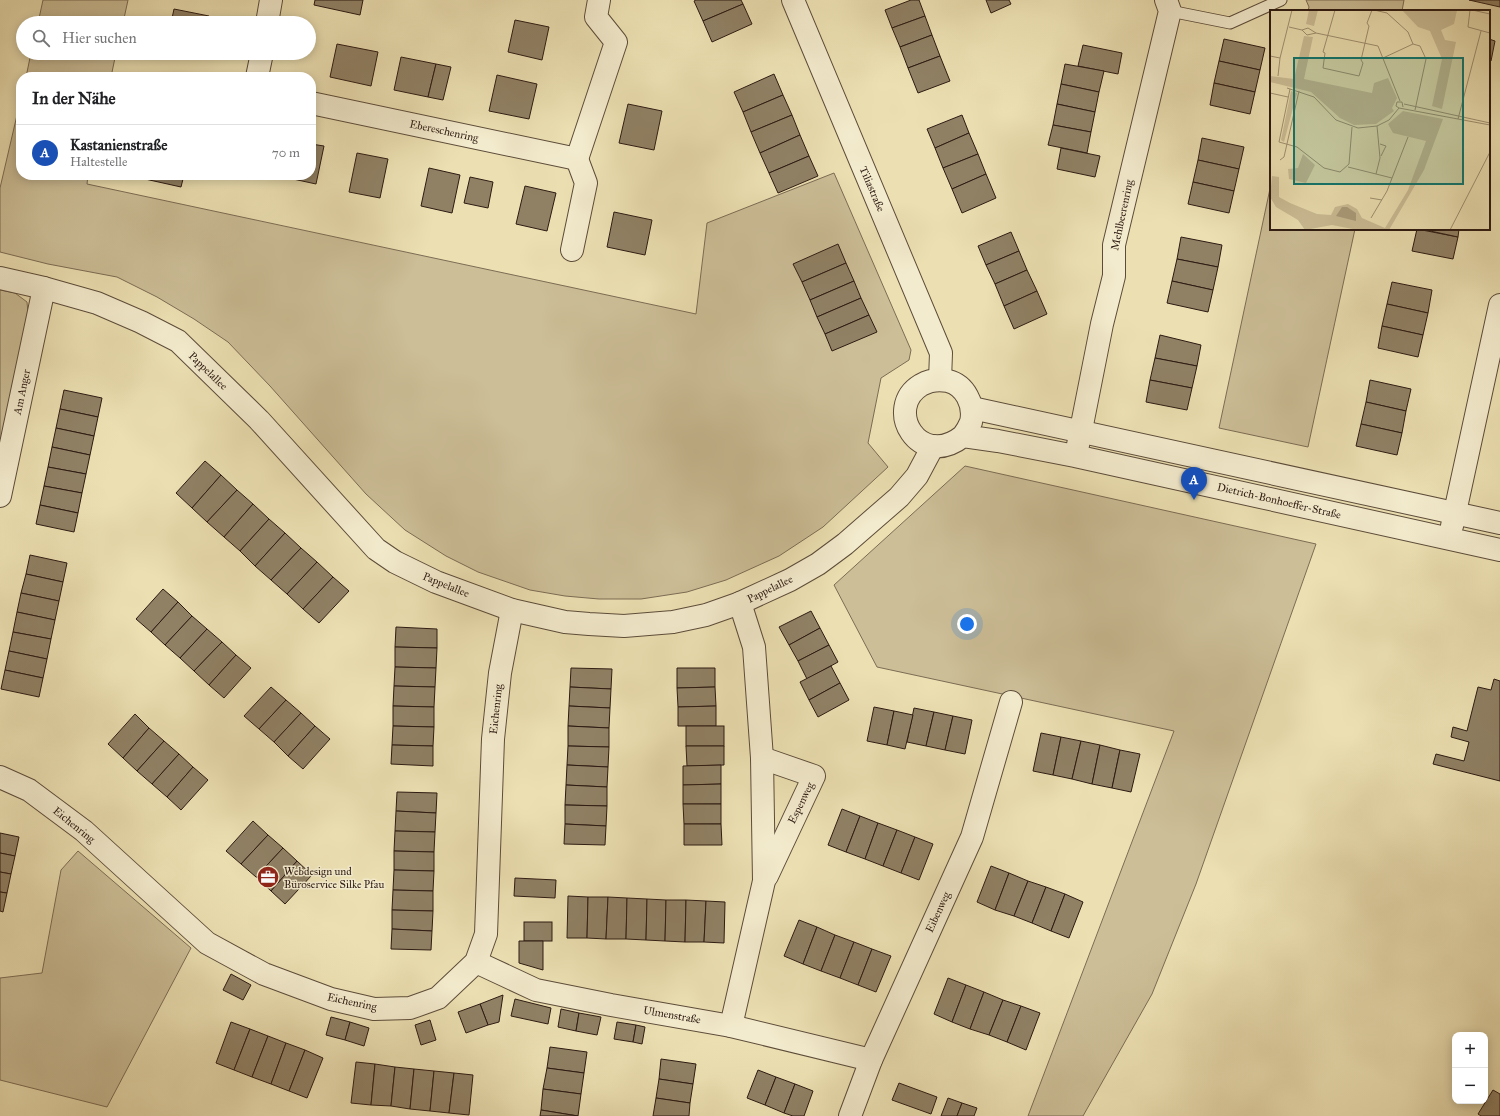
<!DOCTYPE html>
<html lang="de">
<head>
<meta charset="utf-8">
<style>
	:root { --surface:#fff; --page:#f2f2f2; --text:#202124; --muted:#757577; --line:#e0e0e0; --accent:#8f2418 }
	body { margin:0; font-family:"IM FELL Great Primer",serif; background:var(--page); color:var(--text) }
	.controls { position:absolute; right:12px; bottom:12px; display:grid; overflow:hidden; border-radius:8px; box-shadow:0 2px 10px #0003 }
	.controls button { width:36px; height:36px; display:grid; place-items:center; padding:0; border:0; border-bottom:1px solid var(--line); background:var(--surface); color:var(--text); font:20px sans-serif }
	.you { position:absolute; left:967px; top:624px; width:14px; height:14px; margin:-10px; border:3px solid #fff; border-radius:50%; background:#1a73e8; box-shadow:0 0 0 6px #1a73e833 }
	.badge { display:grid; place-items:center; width:26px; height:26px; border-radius:50%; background:var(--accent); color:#fff; font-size:13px; font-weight:700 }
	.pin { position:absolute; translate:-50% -33px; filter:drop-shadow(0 1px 2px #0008) }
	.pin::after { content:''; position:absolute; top:21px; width:14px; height:12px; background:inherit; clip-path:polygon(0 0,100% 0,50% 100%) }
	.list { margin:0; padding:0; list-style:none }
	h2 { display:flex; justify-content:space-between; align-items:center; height:52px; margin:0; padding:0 16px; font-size:17px }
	h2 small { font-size:13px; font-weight:400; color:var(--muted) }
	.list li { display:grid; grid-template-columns:26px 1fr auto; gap:12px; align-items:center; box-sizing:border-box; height:56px; padding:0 16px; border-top:1px solid var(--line) }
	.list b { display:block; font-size:15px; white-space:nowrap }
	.list p { margin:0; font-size:13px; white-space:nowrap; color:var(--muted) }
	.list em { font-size:13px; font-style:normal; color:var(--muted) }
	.icon { flex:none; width:22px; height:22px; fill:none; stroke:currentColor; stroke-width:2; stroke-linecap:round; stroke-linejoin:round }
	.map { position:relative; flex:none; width:1500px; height:1116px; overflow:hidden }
	.search { position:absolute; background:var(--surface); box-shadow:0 2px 10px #0003; left:16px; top:16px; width:300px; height:44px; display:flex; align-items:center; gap:10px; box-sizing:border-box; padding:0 14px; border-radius:22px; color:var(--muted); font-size:15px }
	.panel { position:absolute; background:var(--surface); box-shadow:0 2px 10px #0003; left:16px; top:72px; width:300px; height:108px; border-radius:16px }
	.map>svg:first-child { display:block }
	.green { fill:#ccbe97; stroke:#7c6c54 }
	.building { fill:#908165; stroke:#2d1a12 }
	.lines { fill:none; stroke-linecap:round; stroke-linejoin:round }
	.service-casing { stroke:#5d4c3a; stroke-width:13 }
	.minor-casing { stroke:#5d4c3a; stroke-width:24 }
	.service { stroke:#f3ebcd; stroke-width:11 }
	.minor { stroke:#f3ebcd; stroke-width:22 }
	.labels { text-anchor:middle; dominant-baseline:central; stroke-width:3; stroke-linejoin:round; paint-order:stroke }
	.street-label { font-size:11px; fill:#2d1a12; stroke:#f3ebcd }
	.poi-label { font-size:11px; fill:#2d1a12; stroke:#f3ebcd; text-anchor:start }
	.inset-road { fill:none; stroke:#a09172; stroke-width:1 }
	.view { fill:#0f766e; fill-opacity:0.15; stroke:#0f766e; stroke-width:2 }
	.inset-edge { fill:none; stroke:#2d1a12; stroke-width:2 }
</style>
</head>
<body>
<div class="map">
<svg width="1500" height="1116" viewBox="0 0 1500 1116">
	<rect width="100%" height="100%" fill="#ece0b2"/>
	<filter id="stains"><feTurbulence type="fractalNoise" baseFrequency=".005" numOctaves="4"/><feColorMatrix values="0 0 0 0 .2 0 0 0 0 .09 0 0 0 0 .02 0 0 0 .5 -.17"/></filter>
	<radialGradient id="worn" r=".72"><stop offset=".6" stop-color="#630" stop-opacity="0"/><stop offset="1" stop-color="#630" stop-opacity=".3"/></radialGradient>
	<g class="green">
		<path d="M43,0H128L123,23H38Z"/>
		<path d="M1306,0H1404L1402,11H1308L1309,7Z"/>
		<path d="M31,53H116L111,77H26Z"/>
		<path d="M21,98V175H88L87,184L696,314L707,223L834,173L911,350L909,360L881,378L868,443L888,467L823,527L779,556L726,580L687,592L641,599H599L565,596L530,590L478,572L446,556L405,530L366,494L270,386L228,342L194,319L157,297L117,277L48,264L0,252V188Z"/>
		<path d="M1271,184V229H1355L1308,447L1219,428Z"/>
		<path d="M0,290L15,293L27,302L28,313L0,449Z"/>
		<path d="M965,466L1316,544L1196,884L1152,994L1083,1116H1028L1174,731L877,667L834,585Z"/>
		<path d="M78,851L191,948L107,1107L0,1080V978L42,973L61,870Z"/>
	</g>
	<g class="building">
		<path d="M315,0H363L360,15L314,5Z"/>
		<path d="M696,0H741L743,4L703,21L694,1Z"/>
		<path d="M911,0H919L925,16L892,28L885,10Z"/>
		<path d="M986,0H1009L1011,4L991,13Z"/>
		<path d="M1469,0H1500V7Z"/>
		<path d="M743,4L752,24L712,42L703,21Z"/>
		<path d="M174,9L209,16L207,23H171Z"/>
		<path d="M925,16L932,35L900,47L892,28Z"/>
		<path d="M515,20L549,27L542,60L508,52Z"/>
		<path d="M932,35L940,56L908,68L900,47Z"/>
		<path d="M1224,39L1265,48L1260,70L1219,61Z"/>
		<path d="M1489,39L1495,41L1491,61H1489Z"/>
		<path d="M337,44L378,52L371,86L330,77Z"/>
		<path d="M1083,45L1122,53L1118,74L1078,66Z"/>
		<path d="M940,56L950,81L918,93L908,68Z"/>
		<path d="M401,57L436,64L428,97L394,90Z"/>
		<path d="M1219,61L1260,70L1255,92L1214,83Z"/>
		<path d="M436,64L451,67L443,100L428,97Z"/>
		<path d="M1065,64L1104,71L1099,92L1061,84Z"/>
		<path d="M774,74L783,95L743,112L734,92Z"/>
		<path d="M497,75L537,84L529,119L489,111Z"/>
		<path d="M1214,83L1255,92L1250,114L1210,105Z"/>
		<path d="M1061,84L1099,92L1095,112L1057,104Z"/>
		<path d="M783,95L792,115L751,132L743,112Z"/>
		<path d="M628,104L662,111L654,150L619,143Z"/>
		<path d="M1057,104L1095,112L1091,132L1053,125Z"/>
		<path d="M792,115L800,135L760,153L751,132Z"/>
		<path d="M962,115L969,133L935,148L927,129Z"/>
		<path d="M1053,125L1091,132L1087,153L1048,145Z"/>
		<path d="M969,133L978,154L943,168L935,148Z"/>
		<path d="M800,135L809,156L769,173L760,153Z"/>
		<path d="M1202,138L1244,147L1239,169L1198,160Z"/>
		<path d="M311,144L324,146L316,184L284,177L285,175H311Z"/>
		<path d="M1061,148L1100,156L1095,177L1057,169Z"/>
		<path d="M357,153L388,159L380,198L349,192Z"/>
		<path d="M978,154L986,174L952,189L943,168Z"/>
		<path d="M809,156L818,176L778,193L769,173Z"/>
		<path d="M1198,160L1239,169L1234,191L1193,182Z"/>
		<path d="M429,168L460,175L452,213L421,206Z"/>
		<path d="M986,174L996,198L962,213L952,189Z"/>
		<path d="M137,175H184L181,187L136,177Z"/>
		<path d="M470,177L493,182L488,208L464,203Z"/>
		<path d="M1193,182L1234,191L1229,213L1188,204Z"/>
		<path d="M525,186L556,193L547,231L516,224Z"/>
		<path d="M614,212L652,220L645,255L607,247Z"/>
		<path d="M1417,229L1458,237L1453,259L1412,251Z"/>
		<path d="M1421,229H1459L1458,237Z"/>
		<path d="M1011,232L1019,251L986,265L978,246Z"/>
		<path d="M1181,237L1222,245L1218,267L1177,259Z"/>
		<path d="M838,244L846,263L802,282L793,264Z"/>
		<path d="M1019,251L1027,270L995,284L986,265Z"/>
		<path d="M1177,259L1218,267L1213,290L1172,281Z"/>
		<path d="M846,263L854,281L810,300L802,282Z"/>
		<path d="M1027,270L1037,291L1004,306L995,284Z"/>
		<path d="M854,281L861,298L817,317L810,300Z"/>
		<path d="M1172,281L1213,290L1208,312L1167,303Z"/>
		<path d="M1392,282L1432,290L1428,313L1387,304Z"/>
		<path d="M1037,291L1047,314L1014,329L1004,306Z"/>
		<path d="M861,298L869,315L825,334L817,317Z"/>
		<path d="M1387,304L1428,313L1423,335L1382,326Z"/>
		<path d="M869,315L877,332L832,351L825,334Z"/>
		<path d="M1382,326L1423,335L1418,357L1378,348Z"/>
		<path d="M1160,335L1201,345L1197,366L1155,358Z"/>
		<path d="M1155,358L1197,366L1192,388L1150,380Z"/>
		<path d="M1150,380L1192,388L1187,410L1146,402Z"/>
		<path d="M1370,380L1411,389L1406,411L1366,402Z"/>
		<path d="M64,390L102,398L98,417L60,409Z"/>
		<path d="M1366,402L1406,411L1402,433L1361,424Z"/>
		<path d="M60,409L98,417L94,436L56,428Z"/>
		<path d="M1361,424L1402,433L1397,455L1356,446Z"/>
		<path d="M56,428L94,436L90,455L52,447Z"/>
		<path d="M52,447L90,455L86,474L48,467Z"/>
		<path d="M205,461L221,475L192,508L176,493Z"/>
		<path d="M48,467L86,474L82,493L44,486Z"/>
		<path d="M221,475L237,490L207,522L192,508Z"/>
		<path d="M44,486L82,493L78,513L40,505Z"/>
		<path d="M237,490L253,504L224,537L207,522Z"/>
		<path d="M253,504L269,519L240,551L224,537Z"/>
		<path d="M40,505L78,513L74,532L36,524Z"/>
		<path d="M269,519L285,533L255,566L240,551Z"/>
		<path d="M285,533L301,548L271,580L255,566Z"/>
		<path d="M301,548L317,562L287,594L271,580Z"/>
		<path d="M30,555L67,563L63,582L26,574Z"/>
		<path d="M317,562L333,577L303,609L287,594Z"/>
		<path d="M26,574L63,582L59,601L21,593Z"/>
		<path d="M333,577L349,591L319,623L303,609Z"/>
		<path d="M163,589L178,602L151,632L136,619Z"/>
		<path d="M21,593L59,601L55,620L17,612Z"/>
		<path d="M178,602L192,616L165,645L151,632Z"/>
		<path d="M811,611L820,628L789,645L779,627Z"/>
		<path d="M17,612L55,620L51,639L13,632Z"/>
		<path d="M192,616L207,629L180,658L165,645Z"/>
		<path d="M396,627L437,629V648L395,647Z"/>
		<path d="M820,628L829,645L798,661L789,645Z"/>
		<path d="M207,629L222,642L194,671L180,658Z"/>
		<path d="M13,632L51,639L47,659L9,651Z"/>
		<path d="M222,642L236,655L209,685L194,671Z"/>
		<path d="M829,645L838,662L807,679L798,661Z"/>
		<path d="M395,647L437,648L436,668L395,667Z"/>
		<path d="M9,651L47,659L43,678L5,670Z"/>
		<path d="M236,655L251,668L224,698L209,685Z"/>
		<path d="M831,666L840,683L809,700L800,682Z"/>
		<path d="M395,667L436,668L435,687L394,686Z"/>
		<path d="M571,668L612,669L611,689L570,687Z"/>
		<path d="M677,668H715V687L677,688Z"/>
		<path d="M5,670L43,678L39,697L1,689Z"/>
		<path d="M1494,679L1500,681V781L1433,764L1436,754L1464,761L1469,742L1451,737L1453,727L1467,731L1478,687L1491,690Z"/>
		<path d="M840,683L849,700L818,717L809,700Z"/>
		<path d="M394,686L435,687L434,707L393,706Z"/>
		<path d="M271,687L286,700L259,729L244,716Z"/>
		<path d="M570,687L611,689L610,708L569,706Z"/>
		<path d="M715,687L716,706L678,707L677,688Z"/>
		<path d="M286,700L301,713L274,742L259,729Z"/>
		<path d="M393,706L434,707V727L393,726Z"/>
		<path d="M569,706L610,708L609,728L568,726Z"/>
		<path d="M716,706V726H678V707Z"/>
		<path d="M874,707L894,711L887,745L867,741Z"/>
		<path d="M914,708L934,712L926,746L907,742Z"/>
		<path d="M894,711L913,715L905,749L887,745Z"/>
		<path d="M934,712L953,716L945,750L926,746Z"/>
		<path d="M301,713L315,726L288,756L274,742Z"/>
		<path d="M135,714L149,728L123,758L108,744Z"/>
		<path d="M953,716L972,720L965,754L945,750Z"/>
		<path d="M315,726L330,739L303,769L288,756Z"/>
		<path d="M393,726L434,727L433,746L392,745Z"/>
		<path d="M568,726L609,728V747L568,746Z"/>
		<rect x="686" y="726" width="38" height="20"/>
		<path d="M149,728L164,741L137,771L123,758Z"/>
		<path d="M1041,733L1061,737L1053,775L1033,771Z"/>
		<path d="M1061,737L1081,741L1072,779L1053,775Z"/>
		<path d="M164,741L179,754L152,784L137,771Z"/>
		<path d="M1081,741L1100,745L1092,784L1072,779Z"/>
		<path d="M392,745L433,746V766L391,764Z"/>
		<path d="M1100,745L1120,750L1112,788L1092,784Z"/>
		<path d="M568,746L609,747L608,767L567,765Z"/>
		<path d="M686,746H724V765L687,766Z"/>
		<path d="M1120,750L1140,754L1131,792L1112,788Z"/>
		<path d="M179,754L193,767L167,797L152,784Z"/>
		<path d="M567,765L608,767L607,787L566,785Z"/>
		<path d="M721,765V784L683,785V766Z"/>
		<path d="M193,767L208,780L181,810L167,797Z"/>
		<path d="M721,784V804H683V785Z"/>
		<path d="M566,785L607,787V806L565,805Z"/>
		<path d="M397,792L437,793L436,813L396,811Z"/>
		<path d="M683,804H721V824H684Z"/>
		<path d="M565,805L607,806L606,826L565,824Z"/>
		<path d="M842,809L860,816L846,852L828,845Z"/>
		<path d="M396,811L436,813L435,832L395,831Z"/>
		<path d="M860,816L878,823L865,859L846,852Z"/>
		<path d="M253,821L268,835L241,864L226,851Z"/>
		<path d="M878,823L897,830L883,866L865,859Z"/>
		<path d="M565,824L606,826L605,845L564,844Z"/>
		<path d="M684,824H721L722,845H684Z"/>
		<path d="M897,830L915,837L901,873L883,866Z"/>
		<path d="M395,831L435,832L434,852L394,851Z"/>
		<path d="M0,833L19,837L15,856L0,853Z"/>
		<path d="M268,835L283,848L256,877L241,864Z"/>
		<path d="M915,837L933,844L919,880L901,873Z"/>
		<path d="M283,848L297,861L271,891L256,877Z"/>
		<path d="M394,851L434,852V871L394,870Z"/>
		<path d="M0,853L15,856L11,874L0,872Z"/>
		<path d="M297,861L312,875L285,904L271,891Z"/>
		<path d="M991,866L1009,873L995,910L977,902Z"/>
		<path d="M394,870L434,871L433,891L393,890Z"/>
		<path d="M0,872L11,874L7,893L0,892Z"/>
		<path d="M1009,873L1028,881L1014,916L995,910Z"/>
		<path d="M515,878L556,880L555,898L514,896Z"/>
		<path d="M1028,881L1046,887L1032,923L1014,916Z"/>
		<path d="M1046,887L1065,894L1051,931L1032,923Z"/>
		<path d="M393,890L433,891V911L392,910Z"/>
		<path d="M0,892L7,893L3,912L0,911Z"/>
		<path d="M1065,894L1083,902L1069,938L1051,931Z"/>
		<path d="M568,896L588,897L587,938H567Z"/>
		<path d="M588,897H608L606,939L587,938Z"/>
		<path d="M608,897L627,898L626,939H606Z"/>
		<path d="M627,898L647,899L646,940L626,939Z"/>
		<path d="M647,899L666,900L665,941L646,940Z"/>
		<path d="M666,900H686L685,942L665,941Z"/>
		<path d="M686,900L706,901L704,942H685Z"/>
		<path d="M706,901L725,902L724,943L704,942Z"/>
		<path d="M392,910L433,911L432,931L392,929Z"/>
		<path d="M799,920L817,927L803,964L784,956Z"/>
		<rect x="524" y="922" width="28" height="19"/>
		<path d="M817,927L835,935L821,971L803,964Z"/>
		<path d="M392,929L432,931L431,950L391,949Z"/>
		<path d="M835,935L854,942L840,978L821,971Z"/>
		<path d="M519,941H543V970L519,963Z"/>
		<path d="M854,942L872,949L858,985L840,978Z"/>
		<path d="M872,949L891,956L876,992L858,985Z"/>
		<path d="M231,974L251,985L243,1000L223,990Z"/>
		<path d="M948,978L966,985L952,1022L934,1014Z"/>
		<path d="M966,985L984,992L970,1029L952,1022Z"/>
		<path d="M984,992L1003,1000L989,1035L970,1029Z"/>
		<path d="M503,995L499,1022L488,1025L480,1004Z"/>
		<path d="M515,999L551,1008L548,1024L511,1016Z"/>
		<path d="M1003,1000L1021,1006L1007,1042L989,1035Z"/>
		<path d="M480,1004L488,1025L466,1033L458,1012Z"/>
		<path d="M1021,1006L1040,1013L1026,1050L1007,1042Z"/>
		<path d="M561,1009L579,1013L576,1031L558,1027Z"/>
		<path d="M579,1013L601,1017L597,1035L576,1031Z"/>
		<path d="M331,1017L350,1022L345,1040L326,1035Z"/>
		<path d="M430,1020L436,1040L421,1045L415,1025Z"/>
		<path d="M231,1022L250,1029L234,1070L216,1063Z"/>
		<path d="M350,1022L369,1028L364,1046L345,1040Z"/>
		<path d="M617,1022L636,1025L633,1042L614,1039Z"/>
		<path d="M636,1025L645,1027L642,1044L633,1042Z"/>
		<path d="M250,1029L268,1036L252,1077L234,1070Z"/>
		<path d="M268,1036L286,1043L271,1084L252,1077Z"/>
		<path d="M286,1043L305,1050L289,1091L271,1084Z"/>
		<path d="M550,1047L587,1052L584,1073L547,1068Z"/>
		<path d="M305,1050L323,1058L307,1098L289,1091Z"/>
		<path d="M661,1059L696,1064L693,1084L659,1079Z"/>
		<path d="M356,1062L375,1064L371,1105L351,1103Z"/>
		<path d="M375,1064L395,1067L391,1106L371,1105Z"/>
		<path d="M395,1067L414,1069L410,1109L391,1106Z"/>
		<path d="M547,1068L584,1073L581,1094L543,1089Z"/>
		<path d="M414,1069L434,1071L430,1111L410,1109Z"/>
		<path d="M758,1070L776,1077L765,1105L747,1098Z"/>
		<path d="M434,1071L454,1073L449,1113L430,1111Z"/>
		<path d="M454,1073L473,1075L469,1115L449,1113Z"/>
		<path d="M776,1077L795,1084L784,1113L765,1105Z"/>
		<path d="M659,1079L693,1084L690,1103L656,1098Z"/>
		<path d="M899,1083L937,1097L931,1114L892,1100Z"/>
		<path d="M795,1084L813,1091L804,1116H793L784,1113Z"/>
		<path d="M543,1089L581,1094L578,1116L541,1110Z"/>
		<path d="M1493,1090L1500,1094V1116H1481L1478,1114Z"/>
		<path d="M656,1098L690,1103L689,1116H653Z"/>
		<path d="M948,1098L962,1103L957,1116H941Z"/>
		<path d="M962,1103L977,1108L974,1116H957Z"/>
		<path d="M541,1110L578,1116H540Z"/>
	</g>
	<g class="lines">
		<g class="service-casing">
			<path id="service" d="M1170,11L1230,23L1281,0"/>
		</g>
		<g class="minor-casing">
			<g id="minor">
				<path d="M793,0L941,353L940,380"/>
				<path d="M267,23L271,0"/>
				<path d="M257,77L262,53"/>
				<path d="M311,103L577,159L616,42L596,17L599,0"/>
				<path d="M572,250L586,183L577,159"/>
				<path d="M0,278L44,288L97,303L141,322L178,341L259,420L376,549L395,562L436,582L512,610L565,622L589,624L624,626L673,622L706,615L740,603L790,580L818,564L845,544L899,497L917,476L933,446"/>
				<path d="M972,408L1500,523"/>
				<path d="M963,436C966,432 969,427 971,422C975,405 965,385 948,381C938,379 930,380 921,385C883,408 919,471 963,436L998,441L1075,456L1500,550"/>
				<path d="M1078,445L1102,324L1114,276V245L1170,11L1166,0"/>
				<path d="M0,496L44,288"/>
				<path d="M1452,526L1500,305"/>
				<path d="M762,758L814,776L767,876"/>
				<path d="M0,777L29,790L84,831L207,943L264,974L331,999L374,1009L410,1008L438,998L476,962L486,934L493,739L500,673L512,610"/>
				<path d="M476,962L536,990L611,1005L731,1026L871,1060"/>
				<path d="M731,1026L764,881L762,758L754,647L740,603"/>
				<path d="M850,1116L871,1060L972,837L1011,702"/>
			</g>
		</g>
		<use href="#service" class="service"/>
		<use href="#minor" class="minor"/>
	</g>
	<defs>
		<g id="office-disc" transform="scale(1.15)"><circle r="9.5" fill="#8f2418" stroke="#f3ebcd"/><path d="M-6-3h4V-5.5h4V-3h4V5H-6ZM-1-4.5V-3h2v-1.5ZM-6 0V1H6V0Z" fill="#fff"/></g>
	</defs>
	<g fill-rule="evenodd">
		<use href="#office-disc" x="268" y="877"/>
	</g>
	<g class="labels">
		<g class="street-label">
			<text transform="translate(444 131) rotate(12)">Ebereschenring</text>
			<text transform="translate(872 189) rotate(67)">Tiliastraße</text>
			<text transform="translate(1122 215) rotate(-78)">Mehlbeerenring</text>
			<text transform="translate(208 371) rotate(44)">Pappelallee</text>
			<text transform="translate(22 392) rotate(-78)">Am Anger</text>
			<text transform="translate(1279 501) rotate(13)">Dietrich-Bonhoeffer-Straße</text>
			<text transform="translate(446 585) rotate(22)">Pappelallee</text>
			<text transform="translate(770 589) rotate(-26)">Pappelallee</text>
			<text transform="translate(496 709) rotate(-84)">Eichenring</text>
			<text transform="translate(801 803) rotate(-64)">Espenweg</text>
			<text transform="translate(74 825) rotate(39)">Eichenring</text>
			<text transform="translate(938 912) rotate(-65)">Eibenweg</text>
			<text transform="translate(352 1002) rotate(12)">Eichenring</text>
			<text transform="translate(672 1015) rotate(10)">Ulmenstraße</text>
		</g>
		<g class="poi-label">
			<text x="284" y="871">Webdesign und<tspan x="284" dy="13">Büroservice Silke Pfau</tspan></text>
		</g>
	</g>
	<g transform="translate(1270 10)">
		<rect width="220" height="220" fill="#ece0b2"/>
		<path d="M39,0H48L44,16L36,14ZM132,0H187L184,14L171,20L175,30L186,32L172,99L162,96L172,49L160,21L148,17ZM34,26L43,27L34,69L102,83L104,73L118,68L127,88L122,98L124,101L106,114L84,115L70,108L41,82L0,72V66L24,69ZM21,81L27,83L14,132L11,130ZM133,101L173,109L154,160L119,220H88L62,215L35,220L28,210L6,197L0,187L2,166L9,167V187L20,193L47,204L61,205L65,197L78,194L87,199L92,208L115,218L138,180L156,131L123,123L118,114ZM33,144L45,155L36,173L19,169L18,159L28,158Z" fill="#ccbe97"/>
		<path d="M72,197H77L86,203V211L66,206Z" fill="#ab9d7c"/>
		<path class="inset-road" d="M65,0L53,42L55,43L53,58L89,66L93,53L91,50L99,16L97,13L102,0M104,0L117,3L138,22L143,34M200,0L198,17L220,23M202,0L220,4M19,17L32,20L37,25L46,23L108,36L130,91M32,20L38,18L46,23M0,46L10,48L22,0M113,48L143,34L150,36L156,49L145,100M8,66L10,48M17,78L44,87L66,110L88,118L107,116L119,110L129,98M20,79L9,132L27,137L54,158L70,162L79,154L82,117M0,83L18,87M134,94L220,113M133,97L132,92H127L126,96L129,98L220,115M188,109L211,21M110,134L116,136L111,146M10,150L14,147L29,81M78,157L122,168M106,164L110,148L107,116M100,188L112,190M101,208L117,181L138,127M180,220L220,142"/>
		<path class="view" d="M24,48H193V174H24Z"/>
		<rect width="220" height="220" class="inset-edge"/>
	</g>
	<rect width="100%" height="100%" filter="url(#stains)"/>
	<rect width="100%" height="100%" fill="url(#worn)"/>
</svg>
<div class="controls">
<button>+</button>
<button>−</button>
</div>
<div class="you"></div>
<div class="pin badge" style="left:1194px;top:500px;background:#1a4fb4">A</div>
<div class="search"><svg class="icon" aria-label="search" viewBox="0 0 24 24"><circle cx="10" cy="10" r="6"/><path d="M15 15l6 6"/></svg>Hier suchen</div>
<section class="panel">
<h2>In der Nähe<small></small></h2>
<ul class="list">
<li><span class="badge" style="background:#1a4fb4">A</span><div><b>Kastanienstraße</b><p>Haltestelle</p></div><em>70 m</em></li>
</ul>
</section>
</div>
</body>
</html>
